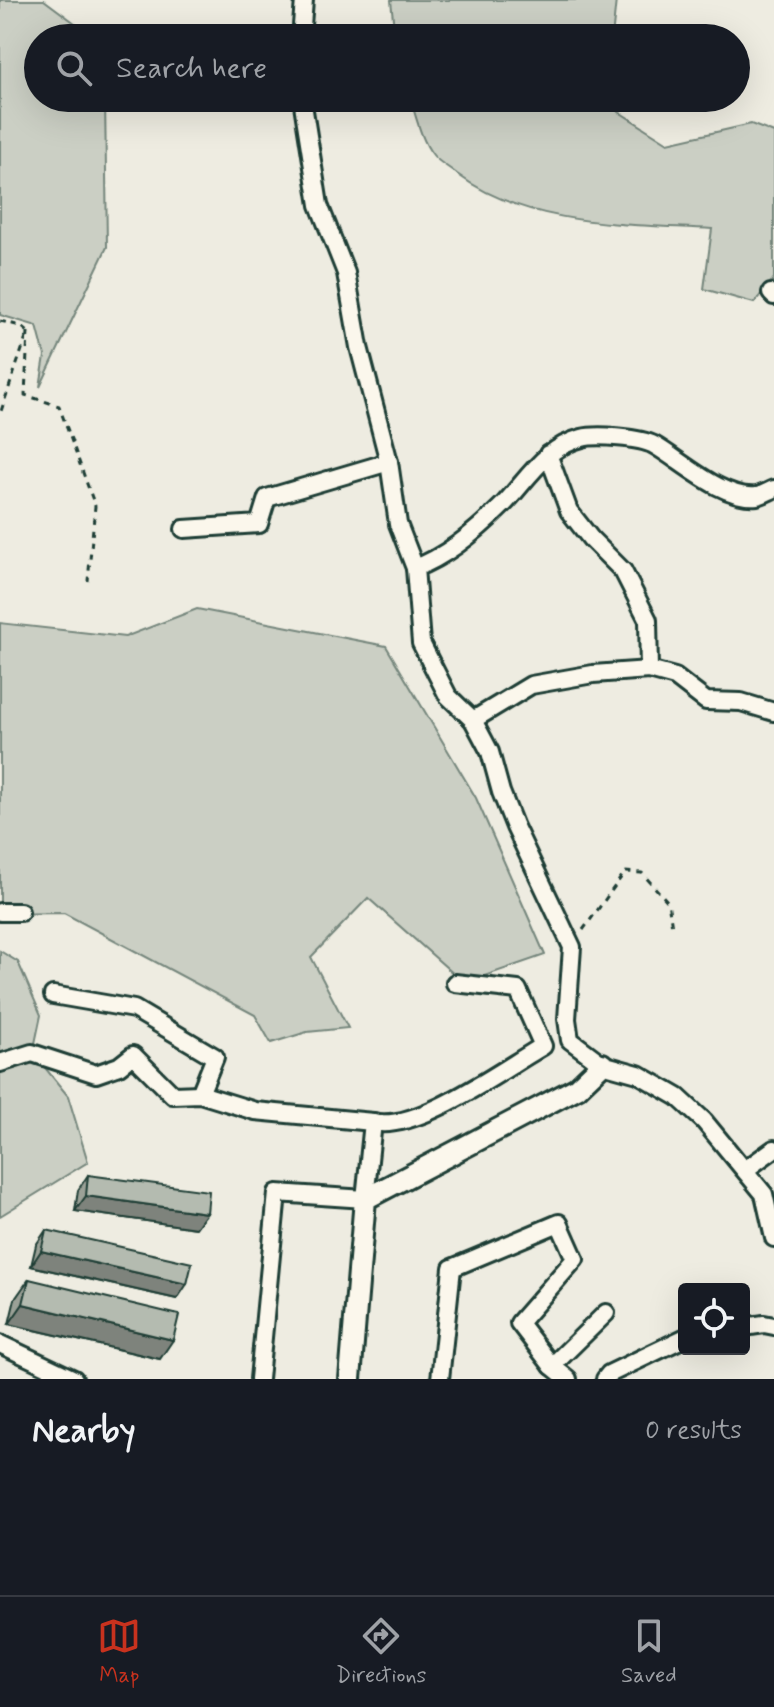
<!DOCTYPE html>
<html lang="en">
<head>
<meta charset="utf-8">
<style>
	:root { --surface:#171b24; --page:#242831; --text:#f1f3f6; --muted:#9ea1a6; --line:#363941; --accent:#c8321e }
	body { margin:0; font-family:Mynerve,sans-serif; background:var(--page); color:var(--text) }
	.controls { position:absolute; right:24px; bottom:24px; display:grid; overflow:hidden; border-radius:8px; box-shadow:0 8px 32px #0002 }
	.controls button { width:72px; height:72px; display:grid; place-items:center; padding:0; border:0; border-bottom:2px solid var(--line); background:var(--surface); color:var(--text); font:40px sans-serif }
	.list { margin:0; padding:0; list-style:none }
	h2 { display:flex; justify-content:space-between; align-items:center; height:104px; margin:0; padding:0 32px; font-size:34px }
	h2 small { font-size:26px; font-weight:400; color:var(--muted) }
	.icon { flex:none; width:44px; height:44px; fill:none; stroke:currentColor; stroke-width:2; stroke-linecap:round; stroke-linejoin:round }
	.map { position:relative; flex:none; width:774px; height:1379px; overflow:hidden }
	.search { position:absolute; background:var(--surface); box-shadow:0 8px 32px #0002; left:24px; right:24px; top:24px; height:88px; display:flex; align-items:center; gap:20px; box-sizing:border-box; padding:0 28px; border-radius:44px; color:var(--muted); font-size:30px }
	.sheet { height:216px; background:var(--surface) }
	nav { display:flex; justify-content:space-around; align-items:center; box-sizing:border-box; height:112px; border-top:2px solid var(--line); background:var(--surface); font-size:22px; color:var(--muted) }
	nav a { display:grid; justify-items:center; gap:4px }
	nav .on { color:var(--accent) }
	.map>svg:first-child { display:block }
	.green { fill:#cbcfc4; stroke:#75867c; stroke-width:2 }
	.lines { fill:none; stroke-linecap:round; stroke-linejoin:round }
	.minor-casing { stroke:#1f3d34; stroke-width:22 }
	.tertiary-casing { stroke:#1f3d34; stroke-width:26 }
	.path { stroke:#1f3d34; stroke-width:3; stroke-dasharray:6 6; stroke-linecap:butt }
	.minor { stroke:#fbf7ec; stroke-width:16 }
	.tertiary { stroke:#fbf7ec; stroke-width:20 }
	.wall { fill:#9ba197; stroke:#1f3d34; stroke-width:2 }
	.shaded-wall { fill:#7e837b; stroke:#1f3d34; stroke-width:2 }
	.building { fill:#b4bbb0; stroke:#1f3d34; stroke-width:2 }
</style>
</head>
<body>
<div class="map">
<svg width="774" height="1379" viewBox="0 0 774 1379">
	<rect width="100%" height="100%" fill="#eeece1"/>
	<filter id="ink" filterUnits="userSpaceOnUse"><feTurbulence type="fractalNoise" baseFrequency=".0125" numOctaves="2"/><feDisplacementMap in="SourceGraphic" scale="16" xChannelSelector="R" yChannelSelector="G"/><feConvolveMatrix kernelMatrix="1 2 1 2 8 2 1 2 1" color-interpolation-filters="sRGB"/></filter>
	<g filter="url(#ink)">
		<g class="green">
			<path d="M0,0H44L95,38H38V98H105L107,247L40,387L45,356L37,326L0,315Z"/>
			<path d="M391,0H616L612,38H395Z"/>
			<path d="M410,98H606L605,103L668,143L751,124L774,133V278L754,303L704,289L712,229C627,224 528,227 457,174C450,168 438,162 433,155C421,140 416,116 410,98Z"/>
			<path d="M197,609L386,646L476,798L545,955L464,983L368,898L311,957L348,1028L307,1032L271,1043L255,1015L64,913L0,914V623L125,637Z"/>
			<path d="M0,951L18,962L41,1015L33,1053L68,1096L88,1162L0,1216Z"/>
		</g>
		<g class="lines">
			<g class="minor-casing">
				<g id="minor">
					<path d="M301,38L304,0"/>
					<path d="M302,98L319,205L346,273L359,347L389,462L398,524L415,568"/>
					<path d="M771,293L774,296"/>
					<path d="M548,454L569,511L591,539L623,571L648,620L649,670"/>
					<path d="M774,489C769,491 762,495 757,496C723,500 682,461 654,445C641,438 597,434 582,438C545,447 528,479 504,504C479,529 448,556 415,568L421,643L448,696L473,720L490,752L501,792L515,827L572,947L567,1019L570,1040L602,1064L638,1074L678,1097L704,1121L764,1194L774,1238"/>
					<path d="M184,529L259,524L267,498L389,462"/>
					<path d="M473,720L531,685L593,674L649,670L675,677L706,701L741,702L774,712"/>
					<path d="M0,912H20"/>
					<path d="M53,995L134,1009L215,1057L200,1094"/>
					<path d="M0,1063L32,1053L96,1074L119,1066L133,1055L173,1095L200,1094L255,1111L373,1122C416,1133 503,1069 543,1046L518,990L455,983"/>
					<path d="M745,1170L774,1149"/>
					<path d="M744,1327L764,1324L774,1326"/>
					<path d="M0,1344L74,1379"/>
					<path d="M552,1366L606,1313"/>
					<path d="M259,1379L277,1193L365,1199L373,1122"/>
					<path d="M440,1379L452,1268L559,1223L575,1259L519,1323L552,1366L568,1379"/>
					<path d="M605,1379L609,1374L684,1338"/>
				</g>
			</g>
			<g class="tertiary-casing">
				<path id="tertiary" d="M350,1379L365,1199L577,1088L602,1064"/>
			</g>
			<g class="path">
				<path d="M0,321L21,326L28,332L0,414"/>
				<path d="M28,332L25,395L59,406L95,506L88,581"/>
				<path d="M583,930L625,872L642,873L668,902L672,927"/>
			</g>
			<use href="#minor" class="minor"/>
			<use href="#tertiary" class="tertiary"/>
		</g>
		<g class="wall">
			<path d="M88,1175L196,1228L75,1211L78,1190Z"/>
			<path d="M46,1230L177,1299L31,1266L36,1245Z"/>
			<path d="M29,1279L160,1359L9,1324L15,1299Z"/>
		</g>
		<g class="shaded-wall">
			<path d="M86,1196L207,1213L196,1228L75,1211Z"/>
			<path d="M41,1251L187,1284L177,1299L31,1266Z"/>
			<path d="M23,1304L173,1340L160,1359L9,1324Z"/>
		</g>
		<g class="building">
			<path d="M88,1175L209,1191L207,1213L86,1196Z"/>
			<path d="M46,1230L192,1263L187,1284L41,1251Z"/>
			<path d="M29,1279L179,1315L173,1340L23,1304Z"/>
		</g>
	</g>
</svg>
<div class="controls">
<button><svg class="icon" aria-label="locate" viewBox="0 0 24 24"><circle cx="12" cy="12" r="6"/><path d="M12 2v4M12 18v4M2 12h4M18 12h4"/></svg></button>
</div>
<div class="search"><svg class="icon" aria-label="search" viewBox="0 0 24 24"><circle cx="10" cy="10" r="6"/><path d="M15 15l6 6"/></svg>Search here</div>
</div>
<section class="sheet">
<h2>Nearby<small>0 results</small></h2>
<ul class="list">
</ul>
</section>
<nav>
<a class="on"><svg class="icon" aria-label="map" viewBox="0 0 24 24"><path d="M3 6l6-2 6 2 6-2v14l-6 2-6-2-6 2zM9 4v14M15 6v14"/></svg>Map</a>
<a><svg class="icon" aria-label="directions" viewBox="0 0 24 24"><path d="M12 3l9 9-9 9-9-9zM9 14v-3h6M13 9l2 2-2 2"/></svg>Directions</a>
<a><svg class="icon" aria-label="saved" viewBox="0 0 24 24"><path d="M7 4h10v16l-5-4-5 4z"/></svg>Saved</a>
</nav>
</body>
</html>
